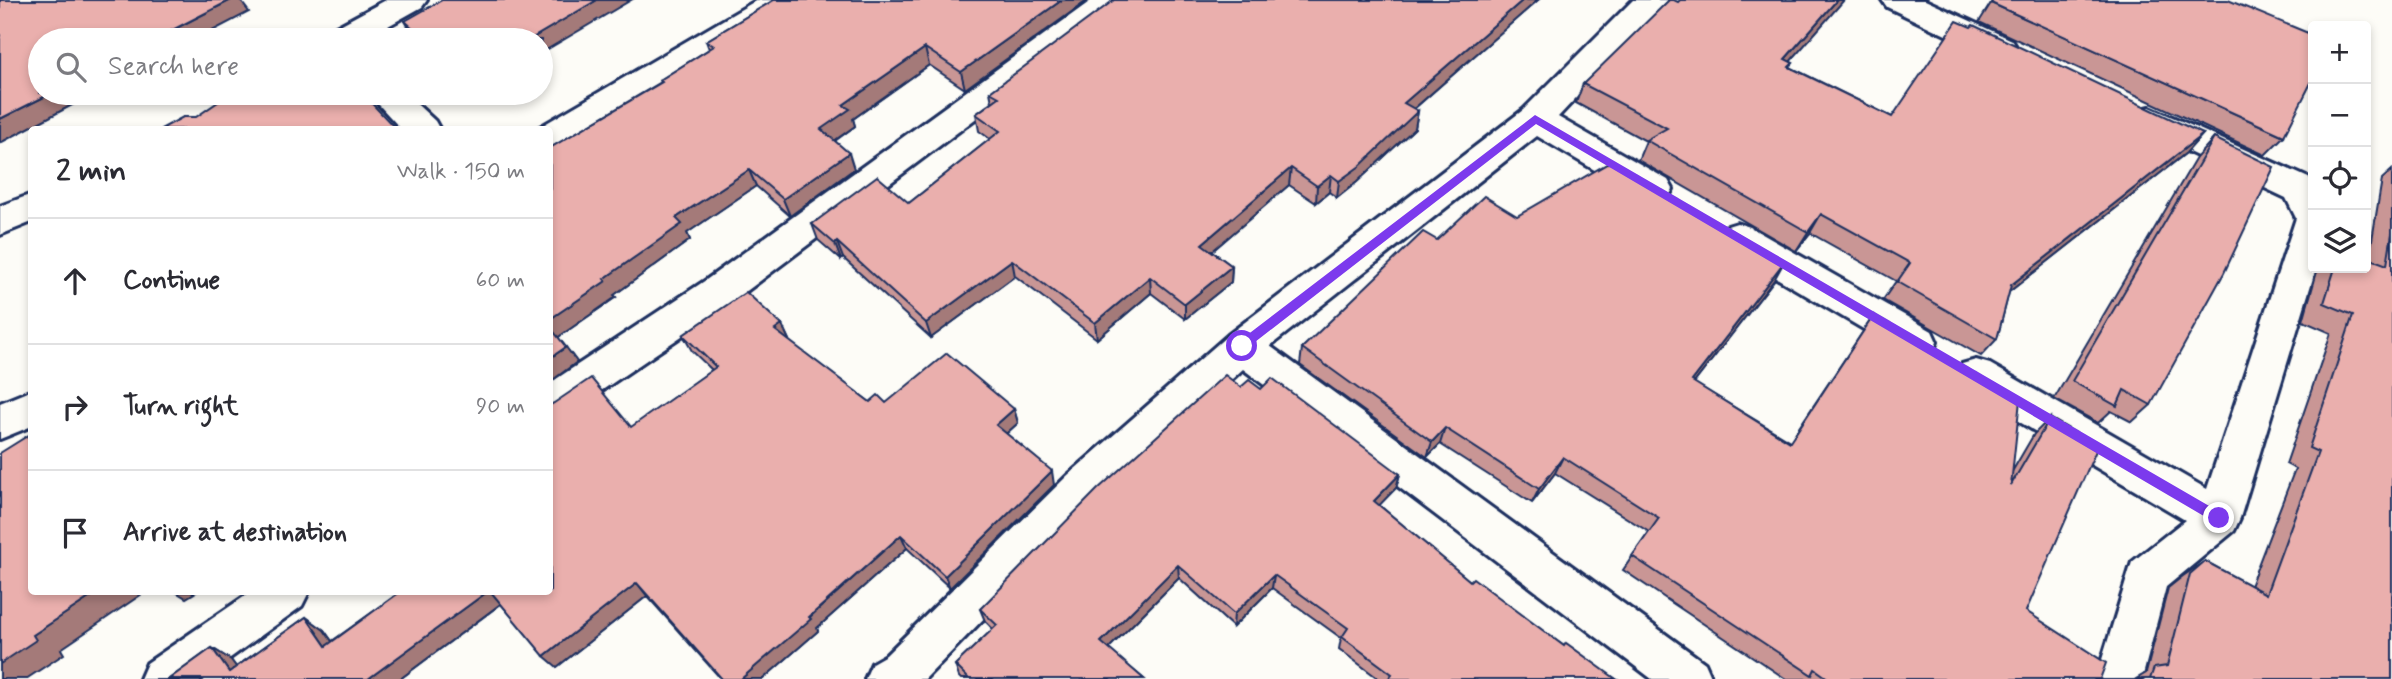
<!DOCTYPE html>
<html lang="en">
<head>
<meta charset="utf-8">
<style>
	:root { --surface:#fff; --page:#f7f7f7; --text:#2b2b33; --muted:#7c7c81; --line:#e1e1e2 }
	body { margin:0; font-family:Mynerve,sans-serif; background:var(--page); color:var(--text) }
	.controls { position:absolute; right:21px; top:21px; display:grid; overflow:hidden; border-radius:7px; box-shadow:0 4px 10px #0003 }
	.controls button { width:63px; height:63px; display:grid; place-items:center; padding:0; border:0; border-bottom:2px solid var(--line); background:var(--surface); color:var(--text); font:35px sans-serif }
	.stop { position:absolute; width:21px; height:21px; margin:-16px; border:5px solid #7c3aed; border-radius:50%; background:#fff }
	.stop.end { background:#7c3aed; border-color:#fff; box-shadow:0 2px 7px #0008 }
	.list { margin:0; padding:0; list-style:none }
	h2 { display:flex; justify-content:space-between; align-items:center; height:91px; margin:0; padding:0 28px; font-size:30px }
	h2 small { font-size:23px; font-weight:400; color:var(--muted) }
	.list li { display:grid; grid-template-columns:46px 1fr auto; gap:21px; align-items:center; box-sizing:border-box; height:126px; padding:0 28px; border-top:2px solid var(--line) }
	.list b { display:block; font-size:26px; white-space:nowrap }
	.list em { font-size:23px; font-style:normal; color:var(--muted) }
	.icon { flex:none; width:38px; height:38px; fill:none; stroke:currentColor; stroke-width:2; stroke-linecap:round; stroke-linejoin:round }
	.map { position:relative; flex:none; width:2392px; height:679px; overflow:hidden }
	.search { position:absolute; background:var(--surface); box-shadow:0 4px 10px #0003; left:28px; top:28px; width:525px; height:77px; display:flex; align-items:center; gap:18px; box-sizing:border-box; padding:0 24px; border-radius:38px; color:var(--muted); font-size:26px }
	.panel { position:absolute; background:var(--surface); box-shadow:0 4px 10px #0003; left:28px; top:126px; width:525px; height:469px; border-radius:7px }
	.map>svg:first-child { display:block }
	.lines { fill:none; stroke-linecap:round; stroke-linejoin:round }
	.minor-casing { stroke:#1b2f5e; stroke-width:6 }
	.minor { fill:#fdfcf7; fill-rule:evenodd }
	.wall { fill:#c99695; stroke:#1b2f5e; stroke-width:2 }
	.shaded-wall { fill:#a47a79; stroke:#1b2f5e; stroke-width:2 }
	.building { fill:#eaafad; stroke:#1b2f5e; stroke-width:2 }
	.route { fill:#7c3aed }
</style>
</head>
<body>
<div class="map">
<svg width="2392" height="679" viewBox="0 0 2392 679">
	<rect width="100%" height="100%" fill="#fdfcf7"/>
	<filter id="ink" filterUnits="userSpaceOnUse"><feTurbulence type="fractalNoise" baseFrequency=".0143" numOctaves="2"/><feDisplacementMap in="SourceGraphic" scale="14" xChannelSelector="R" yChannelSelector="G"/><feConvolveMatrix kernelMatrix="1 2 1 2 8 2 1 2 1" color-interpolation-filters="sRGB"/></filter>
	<g filter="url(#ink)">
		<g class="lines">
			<g class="minor-casing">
				<g id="minor">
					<path d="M386,0H427L422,7L363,40H322L327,32Z"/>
					<path d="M757,0H797L792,7L562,146L550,149V130L538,128Z"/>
					<path d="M1092,0H1129L1124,7L732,302L564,416L550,421V383L706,280Z"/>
					<path d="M1633,0H1668L1558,117L1668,180L1673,189L1668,198L1655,202L1642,198L1537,136L1270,346L1705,663L1712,679H1652L1243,369L1098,501L925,679H865L872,663L886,655L1068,475L1228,335L1523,110Z"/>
					<path d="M1882,0H1925L2012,40L2017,48L2012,56L2001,59L1990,56L1887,7Z"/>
					<path d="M368,93H405L435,121L440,130H402Z"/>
					<path d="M2150,107L2313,180V268H2316L2240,518L2234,531L2166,587L2142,679H2096L2132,562L2185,520L1962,388L1956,376L1962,364L1976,360L1990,364L2207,489L2296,218L2286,198L2138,128L2133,119L2138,110Z"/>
					<path d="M32,194V222L0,235V206Z"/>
					<path d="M1737,223L1750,227L1932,331L1937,342L1932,353L1918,358L1904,353L1724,247L1719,237L1724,227Z"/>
					<path d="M32,390V426L0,439V403Z"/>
					<path d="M251,592H309L302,606L201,679H140L147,663Z"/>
				</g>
			</g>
			<use href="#minor" class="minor"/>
		</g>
		<g class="wall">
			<path d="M774,0H1088L965,89L929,65L853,119L855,126L835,141L854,169L790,216L756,186L687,233L690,240L614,295L616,297L558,337L577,362L550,382V148L661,82L660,80L709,49L706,41Z"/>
			<path d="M1538,0L1414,109L1418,111L1415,128L1357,182L1337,198L1329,192L1316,203L1289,185L1212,251L1232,266L1231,282L1185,319L1151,293L1097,339L1015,276L931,338L843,258L841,260L818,240L812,224L909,203L990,139L979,131L976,114L992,102L990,92Z"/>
			<path d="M1678,2L1793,63L1790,67L1892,117L2203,134L2186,153L2009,292L1997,339L1981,356L1883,300L1896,281L1810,233L1796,251L1638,160L1646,141L1576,103L1583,84Z"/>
			<path d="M1991,3L2284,136L2265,155L1979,22Z"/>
			<path d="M405,21L541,40H419L414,36Z"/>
			<path d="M2214,138L2151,405L2132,422L2111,411L2098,423L2054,399L2196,158Z"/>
			<path d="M2392,170V679H2136L2146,673L2168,588L2183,576L2205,561L2250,586L2295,469L2286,464L2331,333L2303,321L2318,268H2366L2369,258L2382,179Z"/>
			<path d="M1517,216L1774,280L1694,383L1790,441L1874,315L2013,470L2034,434L2050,418L2026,611L2100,679H1786L1623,570L1649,532L1555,473L1532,503L1440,444L1427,457L1300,365L1302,348L1437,240Z"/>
			<path d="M782,325L789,340L788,341L870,402L1014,409L1018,423L1006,434L1054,485L950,588L907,548L817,628L818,631L763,679H721L647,596L557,667L501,604L400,679H169L212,648L231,660L236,667L306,617L324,630L332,641L712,370L692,351L683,335Z"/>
			<path d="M1241,387L1261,389L1400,474L1396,488L1379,505L1470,581L1564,646L1616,679H1379L1339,649L1341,638L1272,588L1233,627L1179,578L1108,649L1144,679H961L959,677L955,665L993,629L985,621L980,609Z"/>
		</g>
		<g class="shaded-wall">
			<path d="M231,0H240L249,12L195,40H153Z"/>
			<path d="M597,0H631L541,53V40H529Z"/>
			<path d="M1062,0H1088L965,89L961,72Z"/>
			<path d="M1523,0H1538L1401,120L1404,103Z"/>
			<path d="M1837,0H1844L1775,79L1785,59Z"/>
			<path d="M925,48L929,65L853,119L855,126L827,146L821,129L843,105Z"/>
			<path d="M52,93H95L0,143V119Z"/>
			<path d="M1418,111L1415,128L1357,182L1337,198L1339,181Z"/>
			<path d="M2203,134L2186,153L1995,303L2011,285Z"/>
			<path d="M849,153L854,169L790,216L783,199Z"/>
			<path d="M1291,168L1289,185L1202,260V244Z"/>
			<path d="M749,170L756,186L687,233L690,240L614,295L616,297L557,338L550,328V319L604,279L676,218Z"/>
			<path d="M1331,175L1329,192L1316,203L1317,186Z"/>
			<path d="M1821,214L1810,233L1796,251L1808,232Z"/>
			<path d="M837,242L843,258L841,260L835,244Z"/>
			<path d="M1012,260L1015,276L931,338L926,323Z"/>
			<path d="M1784,262L1774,280L1683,397L1692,381Z"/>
			<path d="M1232,266L1231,282L1185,319V304Z"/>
			<path d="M1150,277L1151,293L1097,339L1095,323Z"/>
			<path d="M782,325L789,340L782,346L775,330Z"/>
			<path d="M566,347L577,362L550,382V358Z"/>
			<path d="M1014,409L1018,423L999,440L996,425Z"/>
			<path d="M1445,428L1440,444L1427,457L1432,442Z"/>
			<path d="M1563,457L1555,473L1532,503L1539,489Z"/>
			<path d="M1052,471L1054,485L950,588L945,576Z"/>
			<path d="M1400,474L1396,488L1371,514L1374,501Z"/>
			<path d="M901,535L907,548L817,628L818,631L763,679H741Z"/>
			<path d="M1178,565L1179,578L1103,654L1101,642Z"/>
			<path d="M1274,575L1272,588L1233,627L1234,614Z"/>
			<path d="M637,583L647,596L557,667L544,656Z"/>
			<path d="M98,592H145L61,649L64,654L26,679H0V664L33,635Z"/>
			<path d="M176,592H196L186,598Z"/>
			<path d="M487,592H492L503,602L400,679H368Z"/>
			<path d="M306,617L324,630L343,657L326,646Z"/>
			<path d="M212,648L231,660L245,679L229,672Z"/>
		</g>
		<g class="building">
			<path d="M0,0H231L153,40H40V93H52L0,119Z"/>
			<path d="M442,0H597L529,40H426L405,21Z"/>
			<path d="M774,0H1062L961,72L925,48L843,105L850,109L821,129L849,153L783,199L749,170L676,218L682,224L604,279L606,281L550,319V148L662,82L660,80L714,46L706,41Z"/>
			<path d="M1114,0H1523L1404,103L1418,111L1360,166L1339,181L1331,175L1317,186L1291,168L1202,244L1232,266L1185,304L1150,277L1095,323L1012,260L926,323L837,242L835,244L812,224L877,176L909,203L1000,131L976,114L999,97L990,92Z"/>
			<path d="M1669,0H1674L1678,2L1680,0H1837L1785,59L1793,63L1789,67L1892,117L1957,21L1971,27L1973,25L2203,134L2011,285L1997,339L1897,282L1910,263L1821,214L1808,232L1646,140L1667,128L1583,84Z"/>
			<path d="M1993,0H2228L2313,35V79L2284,136L1991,3Z"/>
			<path d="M231,93H362L397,130L161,129L183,117H196Z"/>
			<path d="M2214,138L2274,167L2224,273L2151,405L2124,390L2117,406L2072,381Z"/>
			<path d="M1612,161L1784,262L1692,381L1790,442L1874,315L2020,400L2011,485L2050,418L2098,446L2026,611L2106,663L2100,679H1829L1815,669L1812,675L1632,556L1659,518L1563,457L1539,489L1445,428L1432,442L1302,348L1423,232L1437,240L1484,196L1517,216Z"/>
			<path d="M2392,233V679H2150L2154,668L2167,666L2190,574L2205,561L2266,594L2318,452L2309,448L2353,315L2324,303L2335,268H2366V257L2387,265Z"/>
			<path d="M746,292L782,325L775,330L870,402L878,395L886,403L947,353L1014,409L996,425L1052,471L945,576L901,535L809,617L811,619L741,679H722L637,583L544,656L491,592H550V405L554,403L591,378L631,427L716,367L683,335Z"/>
			<path d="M550,327L566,347L550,358Z"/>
			<path d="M1225,375L1241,387L1249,380L1261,389L1272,378L1400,474L1374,501L1470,581L1473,578L1564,646L1566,643L1616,679H1388L1392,674L1342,637L1348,628L1274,575L1234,614L1178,565L1101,642L1144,679H969L955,665L997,625L980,609L1098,489Z"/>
			<path d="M32,433V592H98L33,635L36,640L0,664V453Z"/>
			<path d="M400,592H487L368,679H169L212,648L229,672L306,617L326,646Z"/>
		</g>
	</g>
	<path class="route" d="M1535,115L2223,514V522H2214L1536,124L1246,349H1238V342Z"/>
</svg>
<div class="controls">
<button>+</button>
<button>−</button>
<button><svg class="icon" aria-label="locate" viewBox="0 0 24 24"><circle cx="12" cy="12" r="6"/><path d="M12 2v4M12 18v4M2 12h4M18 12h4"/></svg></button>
<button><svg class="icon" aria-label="layers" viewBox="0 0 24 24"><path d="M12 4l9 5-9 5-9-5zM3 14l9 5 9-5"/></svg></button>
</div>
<div class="stop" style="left:1242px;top:346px"></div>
<div class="stop end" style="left:2219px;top:518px"></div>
<div class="search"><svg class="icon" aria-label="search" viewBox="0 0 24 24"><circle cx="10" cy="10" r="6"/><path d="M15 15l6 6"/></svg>Search here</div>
<section class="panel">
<h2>2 min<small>Walk · 150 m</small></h2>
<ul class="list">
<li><svg class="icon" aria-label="ahead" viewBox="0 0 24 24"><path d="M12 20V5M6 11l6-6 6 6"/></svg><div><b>Continue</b></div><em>60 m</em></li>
<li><svg class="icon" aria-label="right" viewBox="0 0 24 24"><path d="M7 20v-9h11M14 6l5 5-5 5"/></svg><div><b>Turn right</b></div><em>90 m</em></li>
<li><svg class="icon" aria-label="arrive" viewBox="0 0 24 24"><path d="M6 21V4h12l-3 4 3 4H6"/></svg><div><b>Arrive at destination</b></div></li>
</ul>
</section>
</div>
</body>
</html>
